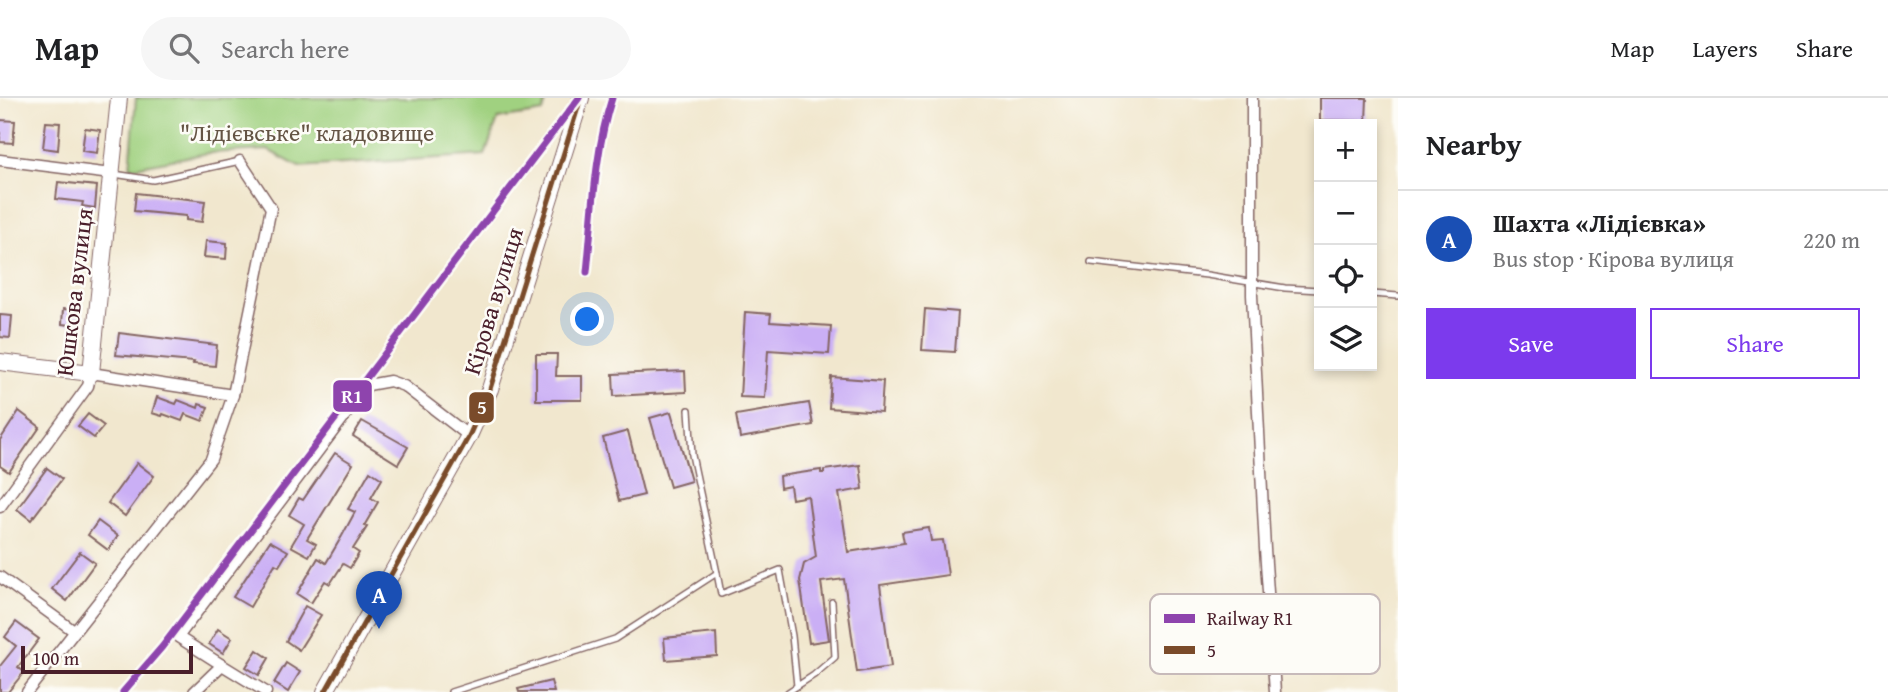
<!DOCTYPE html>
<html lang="en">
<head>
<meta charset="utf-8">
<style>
	:root { --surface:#fff; --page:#f6f6f6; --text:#202124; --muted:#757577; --line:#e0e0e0; --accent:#7c3aed }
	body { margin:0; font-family:"Gentium Book Plus",serif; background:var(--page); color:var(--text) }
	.controls { position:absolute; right:21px; top:21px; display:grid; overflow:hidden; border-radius:0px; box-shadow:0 4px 10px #0003 }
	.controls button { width:63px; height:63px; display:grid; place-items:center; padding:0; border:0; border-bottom:2px solid var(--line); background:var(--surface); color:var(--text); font:35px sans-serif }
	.scale { position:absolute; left:21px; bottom:18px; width:172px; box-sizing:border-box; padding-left:7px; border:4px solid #4a1f2b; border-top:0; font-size:19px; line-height:24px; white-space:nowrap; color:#4a1f2b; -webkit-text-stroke:5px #fdfcf7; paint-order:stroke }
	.you { position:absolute; left:588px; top:222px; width:24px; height:24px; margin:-18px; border:5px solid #fff; border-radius:50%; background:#1a73e8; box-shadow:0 0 0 10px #1a73e833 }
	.badge { display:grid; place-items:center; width:46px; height:46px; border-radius:50%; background:var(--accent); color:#fff; font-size:23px; font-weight:700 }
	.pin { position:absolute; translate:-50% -58px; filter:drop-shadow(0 2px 4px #0008) }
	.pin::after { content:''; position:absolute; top:37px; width:24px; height:21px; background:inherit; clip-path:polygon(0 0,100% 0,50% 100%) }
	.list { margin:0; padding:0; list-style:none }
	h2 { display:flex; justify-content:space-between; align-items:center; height:91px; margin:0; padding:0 28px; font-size:30px }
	h2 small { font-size:23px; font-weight:400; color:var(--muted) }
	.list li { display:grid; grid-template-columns:46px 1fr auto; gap:21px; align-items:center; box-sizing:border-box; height:98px; padding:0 28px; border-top:2px solid var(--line) }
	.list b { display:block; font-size:26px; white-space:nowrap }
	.list p { margin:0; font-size:23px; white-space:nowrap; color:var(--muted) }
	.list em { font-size:23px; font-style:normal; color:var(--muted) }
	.actions { display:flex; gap:14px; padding:21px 28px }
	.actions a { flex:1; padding:16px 0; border:2px solid var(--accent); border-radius:0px; text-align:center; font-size:24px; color:var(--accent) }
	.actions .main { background:var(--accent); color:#fff }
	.icon { flex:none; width:38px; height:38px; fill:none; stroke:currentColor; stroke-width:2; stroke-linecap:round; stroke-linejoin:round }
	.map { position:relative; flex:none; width:1398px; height:594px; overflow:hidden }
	header { display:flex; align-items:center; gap:42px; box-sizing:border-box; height:98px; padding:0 35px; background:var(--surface); border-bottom:2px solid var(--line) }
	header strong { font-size:33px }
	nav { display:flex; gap:38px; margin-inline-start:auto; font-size:24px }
	.search { width:490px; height:63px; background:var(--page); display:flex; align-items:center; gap:18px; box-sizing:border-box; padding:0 24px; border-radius:38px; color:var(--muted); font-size:26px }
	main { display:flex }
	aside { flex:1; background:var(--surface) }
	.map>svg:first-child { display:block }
	.green { fill:#a0d180; stroke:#757856; stroke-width:2 }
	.building { fill:#caaff5 }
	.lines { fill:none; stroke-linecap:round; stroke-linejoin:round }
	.lane-casing { stroke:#846564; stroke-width:8 }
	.street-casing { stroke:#846564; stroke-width:13 }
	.secondary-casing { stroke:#846564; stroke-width:18 }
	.lane { stroke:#fff; stroke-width:5 }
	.street { stroke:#fff; stroke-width:10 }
	.secondary { stroke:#fff; stroke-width:16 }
	.bus-1-casing { stroke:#fdfcf7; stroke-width:10 }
	.bus-1 { stroke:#7a4b2a; stroke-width:5 }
	.rail-1-casing { stroke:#fdfcf7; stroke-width:12 }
	.rail-1 { stroke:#8e44ad; stroke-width:7 }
	.labels { text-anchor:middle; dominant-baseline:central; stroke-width:5; stroke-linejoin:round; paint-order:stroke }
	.park-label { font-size:24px; fill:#645444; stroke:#fdfcf7 }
	.street-label { font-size:24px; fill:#4a1f2b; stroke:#fdfcf7 }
	.key { fill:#fdfcf7; stroke:#c7baba; stroke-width:2 }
	.key-label { font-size:19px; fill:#4a1f2b }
	.line-badge { stroke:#fdfcf7; stroke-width:2.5 }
	.badge-label { font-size:19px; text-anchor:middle; font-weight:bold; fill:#fff }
</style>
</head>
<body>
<header>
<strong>Map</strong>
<div class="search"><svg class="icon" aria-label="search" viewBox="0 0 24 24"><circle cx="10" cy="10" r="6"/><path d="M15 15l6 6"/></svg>Search here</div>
<nav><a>Map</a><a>Layers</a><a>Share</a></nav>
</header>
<main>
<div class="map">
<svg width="1398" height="594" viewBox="0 0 1398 594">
	<rect width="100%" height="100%" fill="#fdfcf7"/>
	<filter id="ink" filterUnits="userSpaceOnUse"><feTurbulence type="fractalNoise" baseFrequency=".0143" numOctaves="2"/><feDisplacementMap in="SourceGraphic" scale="14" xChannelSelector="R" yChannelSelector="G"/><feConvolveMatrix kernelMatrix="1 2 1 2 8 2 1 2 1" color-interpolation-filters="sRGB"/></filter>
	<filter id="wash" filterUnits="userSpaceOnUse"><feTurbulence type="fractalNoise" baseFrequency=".00686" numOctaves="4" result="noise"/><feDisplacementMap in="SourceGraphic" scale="28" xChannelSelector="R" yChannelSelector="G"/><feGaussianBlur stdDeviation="1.57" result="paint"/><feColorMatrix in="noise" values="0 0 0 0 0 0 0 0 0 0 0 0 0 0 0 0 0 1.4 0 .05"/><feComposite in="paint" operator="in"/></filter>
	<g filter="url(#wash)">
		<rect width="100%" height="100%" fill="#f1e7ce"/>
		<path class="green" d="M136,0H547L543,14L498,21L485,57L299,69L268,52L208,55L130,70Z"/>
		<g id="blocks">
			<g class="building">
				<path d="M1320,0H1367L1366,23L1320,22Z"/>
				<path d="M0,22L15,23L13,45L0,44Z"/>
				<path d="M46,24L60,25L58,52L43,50Z"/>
				<path d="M85,30L100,32L97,55L82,53Z"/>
				<path d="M58,84L97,88L95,110L82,108L83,104L56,101Z"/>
				<path d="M136,95L205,103L202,124L186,122V118L134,113Z"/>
				<path d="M206,143L227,145L226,161L204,159Z"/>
				<path d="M63,211L81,213L79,228L62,226Z"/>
				<path d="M925,211L958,214L955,254L922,252Z"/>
				<path d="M745,214L771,216L770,224L831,228L829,256L768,252L765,300L740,299Z"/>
				<path d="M0,217L12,218L10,240L0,239Z"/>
				<path d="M119,235L217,247L215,268L193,266L194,264L116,257Z"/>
				<path d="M536,256H557L556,278H582V302H536Z"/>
				<path d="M685,273L686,294L614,298L613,276Z"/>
				<path d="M831,279L883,283L881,314L829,310Z"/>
				<path d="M157,299L176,306L178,302L198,310L199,306L208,309L203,323L185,316L182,323L163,316L162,318L152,315Z"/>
				<path d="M809,305L813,327L740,340L736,317Z"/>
				<path d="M19,313L40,329L9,374L0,368V342Z"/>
				<path d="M671,314L691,383L670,389L650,320Z"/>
				<path d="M88,316L104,328L94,340L78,328Z"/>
				<path d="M362,323L408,349L398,366L353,338Z"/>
				<path d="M628,333L644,397L619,403L603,340Z"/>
				<path d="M335,355L353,366L307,441L316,446L309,458L291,448L304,426L289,417L299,400L303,402Z"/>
				<path d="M137,365L154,378L125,418L108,405Z"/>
				<path d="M860,367L863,391L839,395L848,454L904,445L902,434L929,430L931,443L943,442L948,477L880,487L891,569L857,574L844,481L821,484L829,542L809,545L800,482L804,466L816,459L808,398L792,401L790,388L780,390L779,378L821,372V375H824V372Z"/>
				<path d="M47,370L62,381L31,422L17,411Z"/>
				<path d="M370,373L382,381L371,400L378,404L364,428L367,429L353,451L359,455L350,470L343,466L330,486L325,483L311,505L297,496L318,460L326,465L342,438L355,414L348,411Z"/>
				<path d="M98,423L118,438L108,452L88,437Z"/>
				<path d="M270,443L288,453L279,468L275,466L250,509L233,499Z"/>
				<path d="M80,454L95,465L67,503L52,491Z"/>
				<path d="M305,508L321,517L299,552L286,543Z"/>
				<path d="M16,524L39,541L18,569L24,574L8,594H0V568L16,548L5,539Z"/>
				<path d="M218,531L232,540L223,555L209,546Z"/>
				<path d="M716,535L717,558L666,562L664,540Z"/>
				<path d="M257,552L269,560L259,577L246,569Z"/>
				<path d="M286,565L300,574L288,594L274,585Z"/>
				<path d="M551,583L554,594H519L518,591Z"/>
			</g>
		</g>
	</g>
	<g filter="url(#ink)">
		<use href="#blocks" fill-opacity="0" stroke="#846564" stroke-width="2"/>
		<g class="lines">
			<g class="lane-casing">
				<g id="lane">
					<path d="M114,76L153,82L240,63"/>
					<path d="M1091,164L1207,177L1285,190L1319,192"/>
					<path d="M1372,196L1398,198"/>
					<path d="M717,475L721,496L780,472L792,538L797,588"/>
					<path d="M451,594L615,541L717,475L692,357L689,312"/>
					<path d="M788,594L814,577L835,559L832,504"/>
				</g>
			</g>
			<g class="street-casing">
				<g id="street">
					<path d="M1252,0V197L1265,451L1275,594"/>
					<path d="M0,62L111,76"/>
					<path d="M0,409L88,288L91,275L233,297"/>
					<path d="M0,479L74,533"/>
					<path d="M222,567L178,539L368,287L390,283L404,288L469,338"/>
					<path d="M27,594L211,361L233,297L271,110L240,63"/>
					<path d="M194,594L222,567L266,594"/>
				</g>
			</g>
			<g class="secondary-casing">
				<g id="secondary">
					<path d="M0,264L91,275L119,0"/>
					<path d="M325,594L469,338L490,291L581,0"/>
				</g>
			</g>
			<use href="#lane" class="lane"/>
			<use href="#street" class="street"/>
			<use href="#secondary" class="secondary"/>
			<g class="bus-1-casing">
				<path id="bus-1" d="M325,594L469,338L490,291L581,0"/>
			</g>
			<use href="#bus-1" class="bus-1"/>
			<g class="rail-1-casing">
				<g id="rail-1">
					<path d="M587,174C593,116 594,55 612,0"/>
					<path d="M123,594L162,549L579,0"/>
				</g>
			</g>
			<use href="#rail-1" class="rail-1"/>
		</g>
	</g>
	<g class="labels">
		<g class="park-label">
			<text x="307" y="34">"Лідієвське" кладовище</text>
		</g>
		<g class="street-label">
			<text transform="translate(74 194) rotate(-83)">Юшкова вулиця</text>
			<text transform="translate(493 203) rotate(-73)">Кірова вулиця</text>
		</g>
	</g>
	<rect x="1150" y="496" width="230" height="80" rx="10" class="key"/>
	<rect x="1164" y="516" width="31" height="9" fill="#8e44ad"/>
	<rect x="1164" y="548" width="31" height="8" fill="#7a4b2a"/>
	<g class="key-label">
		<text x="1207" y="527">Railway R1</text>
		<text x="1207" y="559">5</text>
	</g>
	<g class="line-badge">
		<rect x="332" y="281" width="41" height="34" rx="7" fill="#8e44ad"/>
		<rect x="468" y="293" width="27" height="33" rx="7" fill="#7a4b2a"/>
	</g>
	<g class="badge-label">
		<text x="352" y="305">R1</text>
		<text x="482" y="316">5</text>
	</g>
</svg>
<div class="controls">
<button>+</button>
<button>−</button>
<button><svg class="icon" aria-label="locate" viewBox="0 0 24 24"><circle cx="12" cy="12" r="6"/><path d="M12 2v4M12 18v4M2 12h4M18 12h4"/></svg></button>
<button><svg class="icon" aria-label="layers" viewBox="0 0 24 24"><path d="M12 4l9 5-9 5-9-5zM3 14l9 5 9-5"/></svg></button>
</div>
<div class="scale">100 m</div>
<div class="you"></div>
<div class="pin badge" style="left:379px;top:531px;background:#1a4fb4">A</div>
</div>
<aside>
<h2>Nearby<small></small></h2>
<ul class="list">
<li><span class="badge" style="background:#1a4fb4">A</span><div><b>Шахта «Лідієвка»</b><p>Bus stop · Кірова вулиця</p></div><em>220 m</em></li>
</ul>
<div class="actions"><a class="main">Save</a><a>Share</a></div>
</aside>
</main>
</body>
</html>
